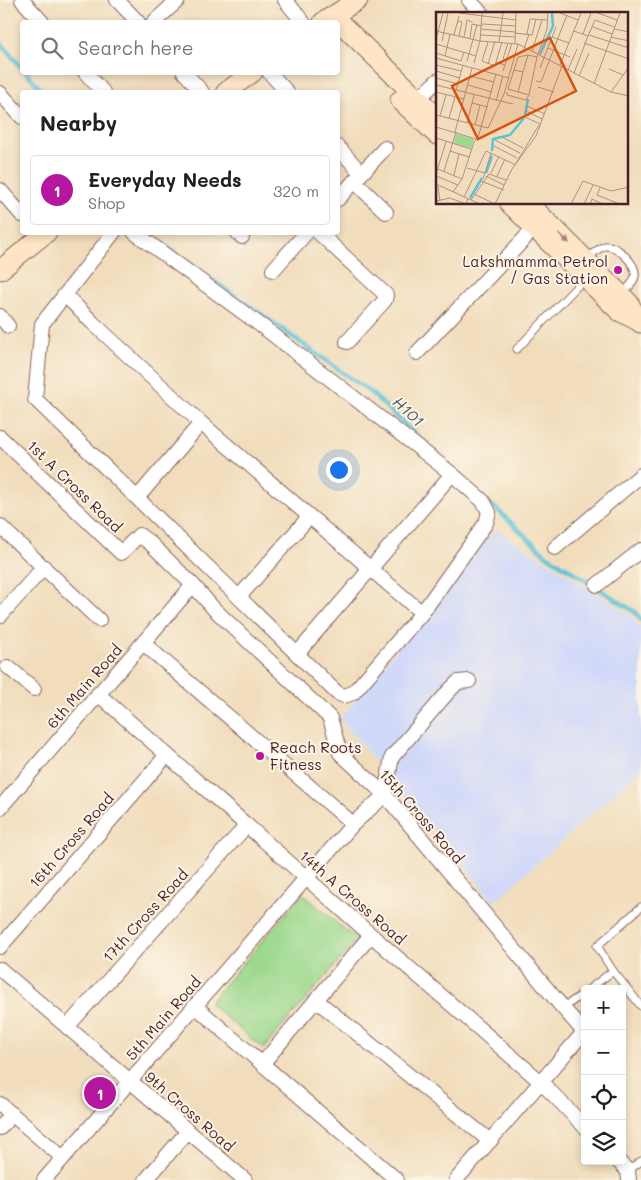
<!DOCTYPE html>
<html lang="en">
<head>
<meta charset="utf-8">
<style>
	:root { --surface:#fff; --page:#f6f6f6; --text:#202124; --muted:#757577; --line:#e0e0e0; --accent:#b5179e }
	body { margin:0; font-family:Mali,sans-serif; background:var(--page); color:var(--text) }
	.controls { position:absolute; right:15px; bottom:15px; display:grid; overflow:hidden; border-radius:5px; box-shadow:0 2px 8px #0003 }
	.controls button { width:45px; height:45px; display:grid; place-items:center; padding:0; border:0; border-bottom:1px solid var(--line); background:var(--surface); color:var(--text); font:25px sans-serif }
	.you { position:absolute; left:338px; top:469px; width:18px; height:18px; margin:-12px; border:4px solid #fff; border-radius:50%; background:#1a73e8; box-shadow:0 0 0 8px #1a73e833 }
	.badge { display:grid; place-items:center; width:32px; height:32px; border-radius:50%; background:var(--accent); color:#fff; font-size:16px; font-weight:700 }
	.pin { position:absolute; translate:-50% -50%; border:2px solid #fff; box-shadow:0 1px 5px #0006 }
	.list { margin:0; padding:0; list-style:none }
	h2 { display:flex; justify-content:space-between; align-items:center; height:65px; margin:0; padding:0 20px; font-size:21px }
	h2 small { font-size:16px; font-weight:400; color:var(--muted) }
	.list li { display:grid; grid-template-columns:32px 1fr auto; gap:15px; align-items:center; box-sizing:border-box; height:70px; margin:0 10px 10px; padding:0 10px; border:1px solid var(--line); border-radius:5px }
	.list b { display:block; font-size:19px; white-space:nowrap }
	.list p { margin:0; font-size:16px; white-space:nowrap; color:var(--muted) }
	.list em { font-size:16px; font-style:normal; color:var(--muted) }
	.icon { flex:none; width:28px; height:28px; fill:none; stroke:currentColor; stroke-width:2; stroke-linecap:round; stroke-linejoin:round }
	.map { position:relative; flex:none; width:641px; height:1180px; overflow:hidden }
	.search { position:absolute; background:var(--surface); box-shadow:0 2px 8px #0003; left:20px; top:20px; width:320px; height:55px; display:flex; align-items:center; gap:12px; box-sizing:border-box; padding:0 18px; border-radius:5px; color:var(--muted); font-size:19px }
	.panel { position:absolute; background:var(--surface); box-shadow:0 2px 8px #0003; left:20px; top:90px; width:320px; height:145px; border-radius:5px }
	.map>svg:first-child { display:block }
	.built { fill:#d1d9f9 }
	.green { fill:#9cd98e; stroke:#737c5c }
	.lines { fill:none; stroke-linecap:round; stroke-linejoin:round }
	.stream { stroke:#5bc2d8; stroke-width:4.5 }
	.lane-casing { stroke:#84625e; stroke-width:9 }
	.street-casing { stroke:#84625e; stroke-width:16 }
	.secondary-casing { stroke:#84625e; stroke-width:21 }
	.lane { stroke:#fff; stroke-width:7 }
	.street { stroke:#fff; stroke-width:14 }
	.secondary { stroke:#fde5c5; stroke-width:19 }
	.oneway { fill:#a48278 }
	.poi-dot { fill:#b5179e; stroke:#fcf5e5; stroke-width:2 }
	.labels { text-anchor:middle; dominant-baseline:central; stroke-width:4; stroke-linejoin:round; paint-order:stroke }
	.poi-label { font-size:15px; fill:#4a1f2b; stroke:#fcf5e5; text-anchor:end }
	.street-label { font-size:15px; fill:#4a1f2b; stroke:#fcf5e5 }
	.water-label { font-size:16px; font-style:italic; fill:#505868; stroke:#fcf5e5 }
	.inset-river { fill:none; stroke:#5bc2d8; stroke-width:2.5 }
	.inset-road { fill:none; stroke:#ae9182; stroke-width:1 }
	.view { fill:#d8530f; fill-opacity:0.15; stroke:#d8530f; stroke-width:2.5 }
	.inset-edge { fill:none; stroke:#4a1f2b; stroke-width:2.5 }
</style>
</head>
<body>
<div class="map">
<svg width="641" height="1180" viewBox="0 0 641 1180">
	<rect width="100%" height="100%" fill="#fcf5e5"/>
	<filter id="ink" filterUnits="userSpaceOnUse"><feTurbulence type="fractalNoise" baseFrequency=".02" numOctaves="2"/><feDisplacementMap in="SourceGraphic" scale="10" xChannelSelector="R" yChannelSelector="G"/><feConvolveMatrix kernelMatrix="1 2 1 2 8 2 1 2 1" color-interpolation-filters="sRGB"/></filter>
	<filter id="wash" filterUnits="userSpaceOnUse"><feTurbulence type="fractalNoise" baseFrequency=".0096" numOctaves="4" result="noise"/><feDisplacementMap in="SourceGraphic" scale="20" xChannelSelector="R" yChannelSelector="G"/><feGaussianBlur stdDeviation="1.12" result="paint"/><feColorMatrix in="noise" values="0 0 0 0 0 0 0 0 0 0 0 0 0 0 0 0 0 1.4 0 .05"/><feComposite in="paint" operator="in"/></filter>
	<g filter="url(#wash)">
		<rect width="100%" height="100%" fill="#f1ddbc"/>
		<path class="built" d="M496,529L631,616L641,629V770L494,902L340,719Z"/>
		<path class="green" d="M303,894L357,940L263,1049L209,1003Z"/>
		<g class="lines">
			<g class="stream">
				<path d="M0,42L22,68"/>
				<path d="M26,72L43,92"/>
				<path d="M150,232L154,238L370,392L439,456"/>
				<path d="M491,504L545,554L635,612L641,620"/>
			</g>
		</g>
	</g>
	<g filter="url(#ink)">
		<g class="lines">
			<g class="lane-casing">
				<g id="lane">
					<path d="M586,260C591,255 598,248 605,246C616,244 637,264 635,276C634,283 627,289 622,295"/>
					<path d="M517,349L584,279"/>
					<path d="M613,971L597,946L641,907"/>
					<path d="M589,989L613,971L641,1006"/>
					<path d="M563,1008L585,992"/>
					<path d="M628,1171L641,1161"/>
				</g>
			</g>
			<g class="street-casing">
				<g id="street">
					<path d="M22,0L42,22"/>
					<path d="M117,0L138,22"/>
					<path d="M285,0L303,22"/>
					<path d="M469,0L482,14"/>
					<path d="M154,22L178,0"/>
					<path d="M85,72L103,92"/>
					<path d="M184,72L202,92"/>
					<path d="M269,72L287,92"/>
					<path d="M0,93L22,117"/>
					<path d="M418,99L437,81"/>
					<path d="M338,147L361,173"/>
					<path d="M354,181L386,212"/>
					<path d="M0,190L22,215"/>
					<path d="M338,199L385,148"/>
					<path d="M134,232L267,330L452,474L297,654L137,498"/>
					<path d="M237,232L242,237"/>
					<path d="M318,232L386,295L385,300L347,342"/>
					<path d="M273,270L307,232"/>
					<path d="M65,295L93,323L201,423L137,498L35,399L42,324L114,232"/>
					<path d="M0,316L8,326"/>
					<path d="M417,353L540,222"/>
					<path d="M201,423L422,613"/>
					<path d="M0,437L121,553L139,535L150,543L193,585L214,609L330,718L340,753L385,795L563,1008L584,1032L456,1180"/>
					<path d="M0,526L99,620"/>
					<path d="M555,548L641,475"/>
					<path d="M597,585L641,550"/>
					<path d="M239,597L309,517"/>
					<path d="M0,616L44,567"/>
					<path d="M143,643L353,824"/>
					<path d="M297,654L337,693L344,696L353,693L422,613L486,523L489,512L483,501L452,474"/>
					<path d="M8,667L34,689"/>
					<path d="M98,694L371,935L541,1082L585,1127"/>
					<path d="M0,808L193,585"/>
					<path d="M0,947L167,755"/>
					<path d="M0,969L245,1180"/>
					<path d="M316,1000L490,1141"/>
					<path d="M195,1006L397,1180"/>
					<path d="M67,1027L247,825"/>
					<path d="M262,1064L371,935"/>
					<path d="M0,1104L63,1158"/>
					<path d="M0,1128L12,1114"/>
					<path d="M618,1161L628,1171L629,1180"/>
					<path d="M44,1180L353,824L385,795L392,757L449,691L458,682L469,681"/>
					<path d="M146,1180L188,1131"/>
				</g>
			</g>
			<g class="secondary-casing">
				<g id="secondary">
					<path d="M333,16L437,117"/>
					<path d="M323,22L358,0"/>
					<path d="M226,92L253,72"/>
					<path d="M400,100L437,135"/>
					<path d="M510,204L619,311L638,321"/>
					<path d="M529,204L551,225L629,303L640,323"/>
					<path d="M0,270L47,232"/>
				</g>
			</g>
			<use href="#lane" class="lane"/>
			<use href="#street" class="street"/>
			<use href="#secondary" class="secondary"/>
		</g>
		<defs><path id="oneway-solid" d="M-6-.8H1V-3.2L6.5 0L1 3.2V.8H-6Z" transform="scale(1.25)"/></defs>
		<use class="oneway" href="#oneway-solid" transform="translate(564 238) rotate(45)"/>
	</g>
	<g class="poi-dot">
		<circle cx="618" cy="270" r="5"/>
		<circle cx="260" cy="756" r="5"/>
	</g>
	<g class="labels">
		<g class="poi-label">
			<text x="608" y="261">Lakshmamma Petrol<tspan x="608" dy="17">/ Gas Station</tspan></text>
			<text x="270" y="747" text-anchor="start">Reach Roots<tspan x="270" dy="17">Fitness</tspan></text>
		</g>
		<g class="street-label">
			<text transform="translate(75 486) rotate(44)">1st A Cross Road</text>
			<text transform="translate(84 686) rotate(-49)">6th Main Road</text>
			<text transform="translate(422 816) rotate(49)">15th Cross Road</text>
			<text transform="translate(71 840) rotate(-49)">16th Cross Road</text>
			<text transform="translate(353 897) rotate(41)">14th A Cross Road</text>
			<text transform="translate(145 915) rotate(-48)">17th Cross Road</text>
			<text transform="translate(163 1018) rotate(-49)">5th Main Road</text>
			<text transform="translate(190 1111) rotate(41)">9th Cross Road</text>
		</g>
		<g class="water-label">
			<text transform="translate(409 411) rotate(43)">H101</text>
		</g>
	</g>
	<g transform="translate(436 12)">
		<rect width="192" height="192" fill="#f1ddbc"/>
		<path d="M20,122L38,127L35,136L18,131Z" fill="#9cd98e"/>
		<path class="inset-river" d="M104,42L117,14L116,1M89,103L92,87M56,139L57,127L74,123L88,106M50,161L56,144M34,186L46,166"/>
		<path class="inset-road" d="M23,1L80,8M124,1L142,8M162,1L181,8M22,9L26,10L23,24M46,12L80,14M157,15L176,22M45,17L79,20M178,17L193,20M0,19L44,29L82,32L175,80L193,55M79,21L96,23L100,7M91,22L94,7L112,8M147,22L155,1M18,23L23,4M45,23L79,25M153,23L193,36M152,24L159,8L178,15M28,25L31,8L36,10M116,25L133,31M175,25L193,29M34,26L36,12L46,14M0,27L7,1M6,29L12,1M52,30L46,49L59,54L60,50M63,30L67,1M66,30L60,50L69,53M79,31L80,1M148,31L193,47M0,32L40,44M112,36L134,45M96,39L106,8M87,40L93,22M0,41L25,49L28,40M92,43L82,45L78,58L87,60L92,43L101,45L111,17L112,1M9,44L14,22M0,46L73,66M67,47L72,31M31,49L41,13M38,51L44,29L46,1M52,52L59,29M0,53L25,59M124,53L145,1M104,56L120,15M173,57L187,63M78,58L72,77L93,83L101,45M132,58L141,37M0,59L24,66M67,59L76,31M138,61L152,24L138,19M34,64L58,70M143,64L153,41M0,66L22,72M100,69L105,70L131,3M158,72L184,1M0,73L77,92M32,73L56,80M102,75L118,80M20,78L27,53M0,80L28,87M71,80V83L90,88L93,83M175,80L193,84M82,81L87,60M60,89L67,64M36,91L52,95M91,94L109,102M90,99L106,107M0,103L52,116L68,82L82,32M4,104L10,83M89,105L104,112M13,106L19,85M31,111L38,83M39,113L44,93M0,115L40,127M19,120L36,56M66,125L87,136M0,126L35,137M59,128L84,141M58,134L81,146M14,139L33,145M80,151L103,113M31,156L49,161M2,157L26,167M8,159L20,120M55,161L63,144M0,162L10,130M18,163L23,142M0,164L22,173M50,164L68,173M61,164L69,147M47,167L55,141M45,169L68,178M0,172L44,192M2,174L4,189M164,176L161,183L181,191M17,180L26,167L38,130L42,126L60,62M38,182L59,192M28,185L50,139L80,153M35,188L53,162L70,168M0,189L14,186L30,192L32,187M59,192L76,157L100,124L126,54M135,192L147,169L175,179L193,175M148,192L157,173M154,192L156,187L167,192"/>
		<path class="view" d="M114,26L140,79L42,127L16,74Z"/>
		<rect width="192" height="192" class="inset-edge"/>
	</g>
</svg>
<div class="controls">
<button>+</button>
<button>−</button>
<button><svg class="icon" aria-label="locate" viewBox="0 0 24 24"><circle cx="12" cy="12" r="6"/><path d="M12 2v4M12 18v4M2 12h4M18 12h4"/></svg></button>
<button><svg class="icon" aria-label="layers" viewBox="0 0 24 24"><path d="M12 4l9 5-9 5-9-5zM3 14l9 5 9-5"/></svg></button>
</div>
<div class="you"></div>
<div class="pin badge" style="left:100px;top:1093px">1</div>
<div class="search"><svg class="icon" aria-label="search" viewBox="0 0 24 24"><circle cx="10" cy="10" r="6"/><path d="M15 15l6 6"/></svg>Search here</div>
<section class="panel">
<h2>Nearby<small></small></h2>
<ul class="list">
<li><span class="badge">1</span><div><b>Everyday Needs</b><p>Shop</p></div><em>320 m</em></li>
</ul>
</section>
</div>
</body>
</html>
